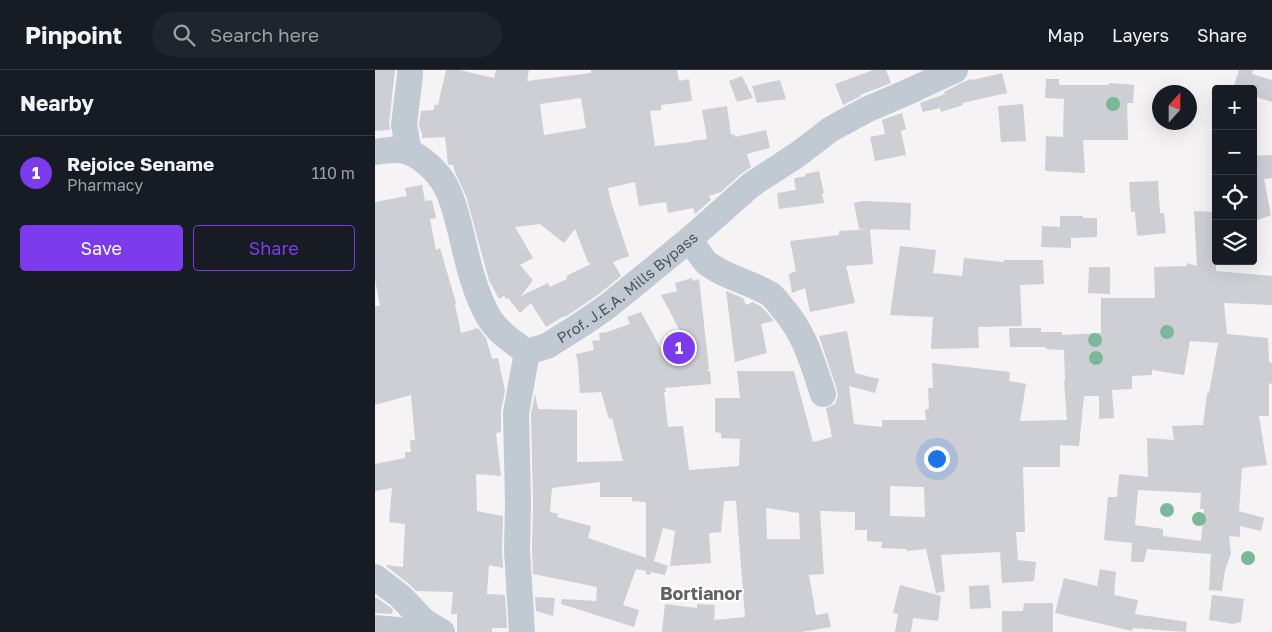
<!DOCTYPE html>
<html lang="en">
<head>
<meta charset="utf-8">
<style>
	:root { --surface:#171b24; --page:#20242c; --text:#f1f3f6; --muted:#9ea1a6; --line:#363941; --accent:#7c3aed }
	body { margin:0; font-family:"Golos Text",sans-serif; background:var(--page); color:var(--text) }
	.controls { position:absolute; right:15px; top:15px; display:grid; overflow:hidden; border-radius:5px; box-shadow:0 5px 20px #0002 }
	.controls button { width:45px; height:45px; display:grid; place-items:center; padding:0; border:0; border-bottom:1px solid var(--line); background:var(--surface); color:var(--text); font:25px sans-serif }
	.compass { position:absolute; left:777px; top:15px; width:45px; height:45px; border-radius:50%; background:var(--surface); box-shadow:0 5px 20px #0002; rotate:21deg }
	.you { position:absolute; left:561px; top:388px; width:18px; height:18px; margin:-12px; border:4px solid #fff; border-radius:50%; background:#1a73e8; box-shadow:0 0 0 8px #1a73e833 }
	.badge { display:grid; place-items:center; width:32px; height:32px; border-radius:50%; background:var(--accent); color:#fff; font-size:16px; font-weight:700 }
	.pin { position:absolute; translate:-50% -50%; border:2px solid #fff; box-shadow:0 1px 5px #0006 }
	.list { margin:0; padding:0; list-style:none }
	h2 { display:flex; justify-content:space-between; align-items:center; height:65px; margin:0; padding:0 20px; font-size:21px }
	h2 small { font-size:16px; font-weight:400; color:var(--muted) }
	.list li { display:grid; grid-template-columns:32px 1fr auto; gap:15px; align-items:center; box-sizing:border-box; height:75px; padding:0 20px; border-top:1px solid var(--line) }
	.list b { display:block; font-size:19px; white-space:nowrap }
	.list p { margin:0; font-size:16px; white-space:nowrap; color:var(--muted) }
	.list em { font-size:16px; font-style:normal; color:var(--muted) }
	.actions { display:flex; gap:10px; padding:15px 20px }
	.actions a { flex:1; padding:11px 0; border:1px solid var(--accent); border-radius:5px; text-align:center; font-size:18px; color:var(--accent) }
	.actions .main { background:var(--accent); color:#fff }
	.icon { flex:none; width:28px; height:28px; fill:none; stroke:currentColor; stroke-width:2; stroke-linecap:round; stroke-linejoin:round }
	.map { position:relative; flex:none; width:897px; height:562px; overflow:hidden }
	header { display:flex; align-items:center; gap:30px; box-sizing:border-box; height:70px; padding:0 25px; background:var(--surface); border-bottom:1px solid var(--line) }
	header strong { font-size:24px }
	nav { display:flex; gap:28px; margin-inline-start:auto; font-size:18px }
	.search { width:350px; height:45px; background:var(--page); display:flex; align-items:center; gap:12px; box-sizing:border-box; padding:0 18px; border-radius:28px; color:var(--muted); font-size:19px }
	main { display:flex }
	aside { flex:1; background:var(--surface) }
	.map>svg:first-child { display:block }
	.building { fill:#cdcfd5; fill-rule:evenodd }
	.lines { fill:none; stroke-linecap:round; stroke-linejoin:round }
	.minor { stroke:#c1cad2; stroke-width:26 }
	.tree { fill:#7bb799 }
	.labels { text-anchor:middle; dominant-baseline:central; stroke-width:4.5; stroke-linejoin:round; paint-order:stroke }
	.street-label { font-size:15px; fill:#4a5661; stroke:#fff }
	.quarter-label { font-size:18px; font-weight:bold; fill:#5f6368; stroke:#fff }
</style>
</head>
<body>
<header>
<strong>Pinpoint</strong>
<div class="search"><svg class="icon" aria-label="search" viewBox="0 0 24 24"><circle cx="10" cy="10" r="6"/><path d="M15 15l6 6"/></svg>Search here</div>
<nav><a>Map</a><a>Layers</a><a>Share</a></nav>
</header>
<main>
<aside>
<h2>Nearby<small></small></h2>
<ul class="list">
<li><span class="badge">1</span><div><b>Rejoice Sename</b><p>Pharmacy</p></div><em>110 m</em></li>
</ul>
<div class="actions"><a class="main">Save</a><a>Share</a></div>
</aside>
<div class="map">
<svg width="897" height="562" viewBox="0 0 897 562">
	<rect width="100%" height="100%" fill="#f5f3f3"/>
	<g class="building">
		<path d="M0,0H20L14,53L15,60L0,61Z"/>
		<path d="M71,0H84L119,8L121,0H154L152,11L216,3V0H302L304,11L314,9L317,31L286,35V40L275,41L280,76L316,72V71L332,69L327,40L352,36L356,65L359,64L360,67L391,60L395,78L372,84L376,97L366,104L346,122L334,126L336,130L320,144L318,138L293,143L291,132L264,136L260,112L233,118L236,132L254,186L238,192L246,206L224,224L199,241L190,247L189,246L171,257L156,233L145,243L133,228L131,229L129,226L124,229L114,210L91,126L80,102L78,95H75L73,94L70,67L47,68V62H46L44,55L46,41L59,40V35H63ZM206,28L211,58L169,65L165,34ZM165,154L189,173L200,159L213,192L216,194L191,206L192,209L175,217L173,213L146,226L158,210L145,195L158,188L140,157Z"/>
		<path d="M498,0H511L516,13L485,25L486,26L468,35L460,14Z"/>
		<path d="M864,0H878L877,4L897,10V32L878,26V19H858Z"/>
		<path d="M627,3L632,23L587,33L588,35L566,42L565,38L548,42L545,33L570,24L569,22L588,12L597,9L598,10Z"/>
		<path d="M367,6L378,28L362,32L354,11Z"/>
		<path d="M671,9H684V15H734V13L759,15L758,33H752L753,70H708L710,103L670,101L671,66L688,67L689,29L670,28Z"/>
		<path d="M405,10L411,29L382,33L377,16Z"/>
		<path d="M648,34L651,71L626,72L623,36Z"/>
		<path d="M527,43L531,59L526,61L531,85L500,91L495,67L510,64L507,50Z"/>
		<path d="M897,85V108L889,109L896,145L878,152V86Z"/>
		<path d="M444,101L449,123H447L449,133L404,139L402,123L421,120L419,108L431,106L430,104Z"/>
		<path d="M783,111L785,143H789L791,163L762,166L760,142H756L754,112Z"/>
		<path d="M47,115L50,131L57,130L61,148L55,149L61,180L65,178L81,233L80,234L86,263L103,258L111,268L117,289L123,288L130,321L126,341V362L121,363L126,406L101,404L102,441L128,446L127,480L128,498L114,495L112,524L130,525L132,558H117V562H82V544H76L78,522L41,521L34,514L11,496V495L28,497L30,454L14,452L17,418L0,421V394L30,388V382H36L35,370H40L36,325L0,335V236H5L0,209V132L32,126L30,118Z"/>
		<path d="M488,131L536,133L535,160L484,159L479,133Z"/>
		<path d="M819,141L841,142V201L897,206V235L849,233L852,264L893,268L894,292L897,293V314L894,313V346H884L892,395L867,398L864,441L889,448L886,461L865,456V467L854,466L856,483L850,500L847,521L834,520L836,484L772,479L769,492H756L757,473L729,470L733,427H742L744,404L773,407L772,368L799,370L797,356L828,355L832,323H834L843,273L815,271L809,305L777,300V305L757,306V319L737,320L739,348L724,349V326H709L704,376L685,375V397H648L650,462H641L643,490L661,492L659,511L627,513L625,482L566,485L570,521L561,523L551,479L532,481L531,479L506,478L507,472L492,471V460H480V442L445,441L449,504L434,505L441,545L453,543L456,557L427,562H287L290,534L322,538V534L340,535L339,550L370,547L361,431H349L346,462L334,463L336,493L295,496L300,461L288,458L279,491L293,496L290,505L276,502L275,505L271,504V501L261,499L248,535L264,540L259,557L186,534L187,529L221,531L222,517L158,504L157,480L158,433L156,344L160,324L163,339L202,340V392L248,391L237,348L234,349L226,322L205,323L203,294L201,284L219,280L217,271L225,270L224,263L232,262L255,254L252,247L266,242L292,290L314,278L286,225L302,221L300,213L317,208L318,211L324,209L334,299L332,300L333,301H335L336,314L290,318L291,322H289L293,357L308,356L314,400L364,396L365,369L346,368V363L340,362V328H365L362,301H419L438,372L457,367L451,338L460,334L463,326L462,320L444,266L472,261L480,303L504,309L500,323L474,316L479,354L507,357V350H551L550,340L554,339L553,318H558L557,293L635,302L634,311L651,314L645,351L692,350L689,311H690L689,280L671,279V277H635L634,258H666V262H687V265L726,263V228H780L779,197L812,196V193L822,196ZM225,412V427H257V431L271,432V488L213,468L216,456L182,447L183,444L175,442L177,418ZM515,416L549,417L550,447L515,446ZM763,420L826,423L825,439H829L826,471L788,466V459L760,455ZM391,438L424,443L425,469H392Z"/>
		<path d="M685,146H708V148H722V167L696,168V178L666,177L667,156L685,157Z"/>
		<path d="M495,159L498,194L471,196L480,233L435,242L430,218L417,223L414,204L421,201L415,171L464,165V161Z"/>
		<path d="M525,176L561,180L558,203L587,206L589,188L629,192V190H668L669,214L645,215L647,256L603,257L604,278L556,279L558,247L515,245Z"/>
		<path d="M714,197H735V224L713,223Z"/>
		<path d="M351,221L368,228L371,235L378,232L387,237L399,251L386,254L392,283L360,292Z"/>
		<path d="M725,499L741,502L739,525L763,530L760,544L812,552L811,562L758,558L757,561L680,543L689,508L722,516Z"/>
		<path d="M525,515L566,526L563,551L538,548L536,562H520L523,544L518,543Z"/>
		<path d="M614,515L616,538L595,539L594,516Z"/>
		<path d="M837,525L869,529L866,552L858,554L834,550Z"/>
		<path d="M0,527L2,528L15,537L18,540L17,544L0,543Z"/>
		<path d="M160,527L180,528L178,546L161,541Z"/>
		<path d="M649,533H678V562H627V541H648Z"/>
	</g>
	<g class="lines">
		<g class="minor">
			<path id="s1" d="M0,82C11,80 23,78 34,82C48,88 63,102 70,115C78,129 81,144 85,159C92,188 98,219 113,246C122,262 138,272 152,282L172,276L207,254L233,236L315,169L376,115L422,85L456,59L491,40L535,21L580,0"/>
			<path d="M34,82L29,55L35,5V0"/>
			<path d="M315,169C320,177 326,188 333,194C352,208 375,212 395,224C399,227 402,231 405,235C430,263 436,289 448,324"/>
			<path d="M0,507L25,526L50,552L67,562"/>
			<path d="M0,558L35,561L50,552"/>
			<path d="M147,562L142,480L143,433L141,343L152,282"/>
		</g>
	</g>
	<g class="tree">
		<circle cx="738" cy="34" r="7"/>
		<circle cx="792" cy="262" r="7"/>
		<circle cx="720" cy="270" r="7"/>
		<circle cx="721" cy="288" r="7"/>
		<circle cx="792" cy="440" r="7"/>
		<circle cx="824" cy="449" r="7"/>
		<circle cx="873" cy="488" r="7"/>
	</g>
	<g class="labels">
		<g class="street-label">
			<text stroke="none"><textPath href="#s1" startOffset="396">Prof. J.E.A. Mills Bypass</textPath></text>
		</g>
		<g class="quarter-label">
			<text x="326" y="523">Bortianor</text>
		</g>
	</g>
</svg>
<div class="controls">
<button>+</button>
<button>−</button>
<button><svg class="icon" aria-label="locate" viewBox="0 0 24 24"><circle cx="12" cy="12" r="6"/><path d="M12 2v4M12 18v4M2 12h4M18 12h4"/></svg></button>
<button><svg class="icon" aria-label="layers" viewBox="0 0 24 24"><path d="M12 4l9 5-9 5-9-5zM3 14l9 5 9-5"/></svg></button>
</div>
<svg class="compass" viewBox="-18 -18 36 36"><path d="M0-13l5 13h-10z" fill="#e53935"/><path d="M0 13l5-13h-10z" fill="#9ea1a6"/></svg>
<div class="you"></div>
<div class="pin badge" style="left:304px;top:278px">1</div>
</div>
</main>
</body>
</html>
